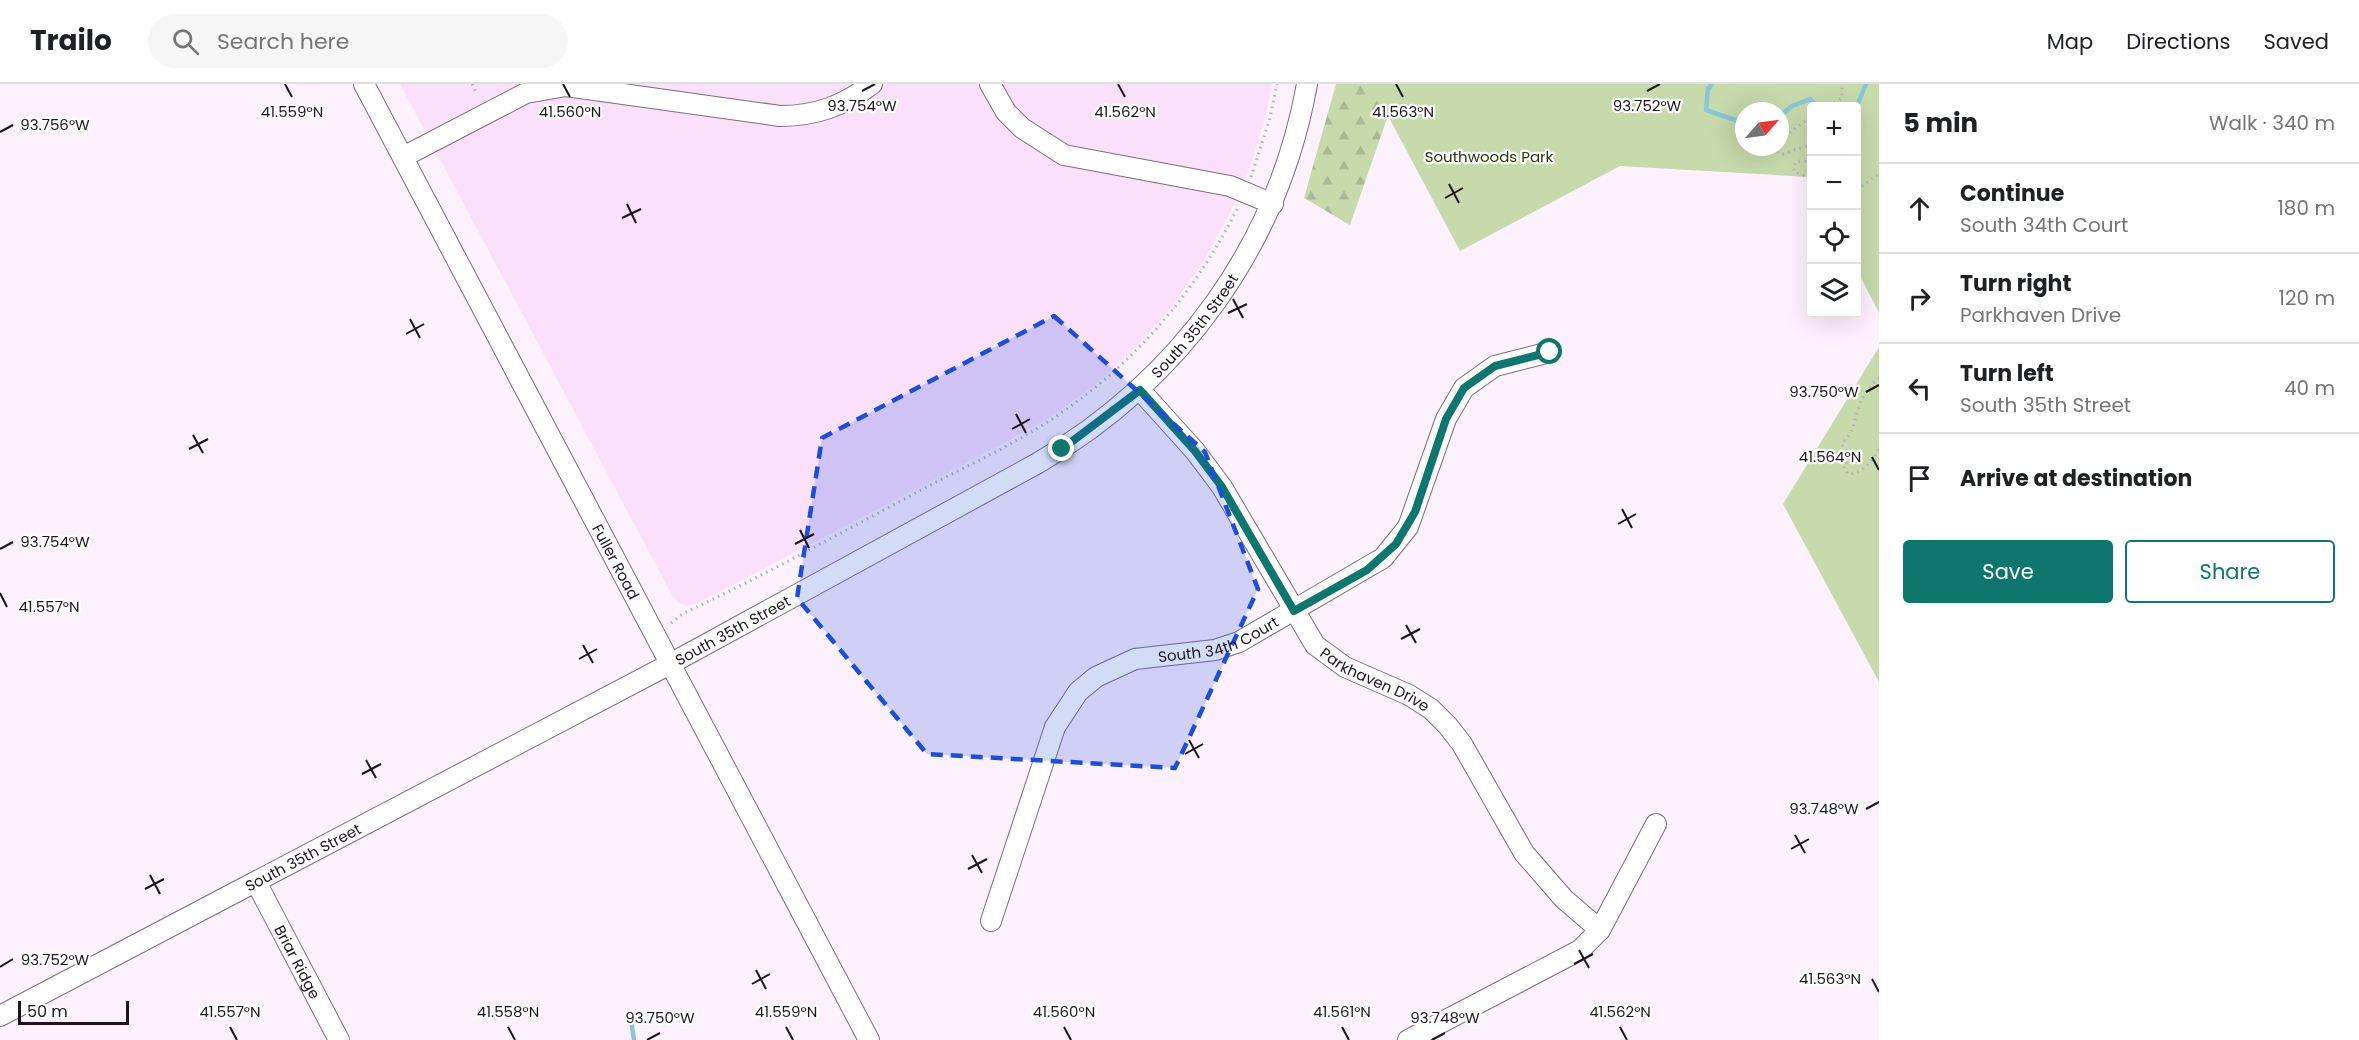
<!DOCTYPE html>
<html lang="en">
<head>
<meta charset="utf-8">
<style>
	:root { --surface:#fff; --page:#f6f6f6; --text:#202124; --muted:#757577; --line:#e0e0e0; --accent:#0f766e }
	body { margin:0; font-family:Poppins,sans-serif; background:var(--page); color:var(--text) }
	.controls { position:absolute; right:18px; top:18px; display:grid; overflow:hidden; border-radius:6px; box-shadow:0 6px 24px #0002 }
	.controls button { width:54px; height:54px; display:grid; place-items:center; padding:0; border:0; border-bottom:2px solid var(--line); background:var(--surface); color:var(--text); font:30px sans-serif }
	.compass { position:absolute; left:1735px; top:18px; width:54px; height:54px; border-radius:50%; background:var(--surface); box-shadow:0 6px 24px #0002; rotate:62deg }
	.scale { position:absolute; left:18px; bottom:15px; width:111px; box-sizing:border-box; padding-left:6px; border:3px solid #1c151d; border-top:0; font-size:16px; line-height:21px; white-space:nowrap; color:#1c151d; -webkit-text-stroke:4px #fff; paint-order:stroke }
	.stop { position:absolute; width:18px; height:18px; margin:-14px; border:4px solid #0f766e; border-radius:50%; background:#fff }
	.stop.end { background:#0f766e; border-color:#fff; box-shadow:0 2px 6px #0008 }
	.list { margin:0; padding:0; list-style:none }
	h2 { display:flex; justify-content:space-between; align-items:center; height:78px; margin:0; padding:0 24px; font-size:26px }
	h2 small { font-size:20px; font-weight:400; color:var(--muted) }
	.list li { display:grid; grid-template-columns:39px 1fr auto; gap:18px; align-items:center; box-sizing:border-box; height:90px; padding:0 24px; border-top:2px solid var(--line) }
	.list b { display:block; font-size:22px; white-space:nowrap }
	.list p { margin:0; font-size:20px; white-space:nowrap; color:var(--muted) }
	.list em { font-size:20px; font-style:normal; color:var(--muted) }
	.actions { display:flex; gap:12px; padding:18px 24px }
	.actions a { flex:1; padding:14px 0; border:2px solid var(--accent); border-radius:6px; text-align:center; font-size:21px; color:var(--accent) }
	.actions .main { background:var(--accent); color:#fff }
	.icon { flex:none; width:33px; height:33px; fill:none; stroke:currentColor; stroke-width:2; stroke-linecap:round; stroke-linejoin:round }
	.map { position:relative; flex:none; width:1879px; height:956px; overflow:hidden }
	header { display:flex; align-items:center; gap:36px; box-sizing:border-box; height:84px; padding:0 30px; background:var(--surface); border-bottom:2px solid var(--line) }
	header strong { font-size:28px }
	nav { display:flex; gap:33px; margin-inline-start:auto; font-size:21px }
	.search { width:420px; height:54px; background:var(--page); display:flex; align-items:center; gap:15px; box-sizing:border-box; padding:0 21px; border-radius:33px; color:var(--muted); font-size:22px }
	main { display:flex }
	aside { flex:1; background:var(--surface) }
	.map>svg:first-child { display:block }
	.built { fill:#fbe0fc }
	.forest { fill:url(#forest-firs) }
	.park { fill:#c6daac; fill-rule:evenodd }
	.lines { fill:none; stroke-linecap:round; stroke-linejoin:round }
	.stream { stroke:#89c6d8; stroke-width:4.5 }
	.minor-casing { stroke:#7e6b7f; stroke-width:22 }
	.path { stroke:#b8aeb9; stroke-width:3; stroke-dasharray:1.5 4.5; stroke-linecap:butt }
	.minor { stroke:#fff; stroke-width:20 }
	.route { stroke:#0f766e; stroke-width:8 }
	.marked { fill:#1d4ed8; fill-opacity:0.2; stroke:#1d4ed8; stroke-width:4.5; stroke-dasharray:12 8; stroke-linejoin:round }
	.ticks { fill:none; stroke:#1c151d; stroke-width:2 }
	.labels { text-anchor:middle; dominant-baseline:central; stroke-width:4.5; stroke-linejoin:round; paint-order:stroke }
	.park-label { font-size:15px; fill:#273903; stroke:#fff }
	.street-label { font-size:15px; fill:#1c151d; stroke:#fff }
	.ticks-label { font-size:15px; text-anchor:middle; fill:#1c151d; stroke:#fff; stroke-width:4.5; stroke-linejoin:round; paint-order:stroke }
</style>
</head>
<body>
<header>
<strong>Trailo</strong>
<div class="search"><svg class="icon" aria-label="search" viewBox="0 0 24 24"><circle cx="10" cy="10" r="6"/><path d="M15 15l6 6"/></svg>Search here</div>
<nav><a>Map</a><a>Directions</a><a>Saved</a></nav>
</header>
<main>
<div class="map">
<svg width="1879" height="956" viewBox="0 0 1879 956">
	<defs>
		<pattern id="forest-firs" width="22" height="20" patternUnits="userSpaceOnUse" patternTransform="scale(1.5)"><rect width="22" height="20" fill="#c6daac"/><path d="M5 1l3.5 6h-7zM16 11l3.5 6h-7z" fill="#aaba94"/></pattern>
	</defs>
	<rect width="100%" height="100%" fill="#fdf1fe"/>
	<path class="built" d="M400,0H1272L1265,34L1249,85L1228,133L1202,179L1172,222L1136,263L1098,298L1055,330L1010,356L696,520L688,522L679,519L673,513Z"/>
	<path class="forest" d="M1336,0H1399L1350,141L1304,114Z"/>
	<g class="park">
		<path d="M1371,0H1879V229L1857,186L1856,22H1812L1811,100L1808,93L1620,82L1460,167ZM1744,27H1780V63H1744Z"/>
		<path d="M1879,263V598L1783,420Z"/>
	</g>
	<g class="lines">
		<g class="stream">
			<path d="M1712,0L1708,5L1706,26L1744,39"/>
			<path d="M1856,24L1866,0"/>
			<path d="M1780,32L1792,22L1810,15L1817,22"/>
			<path d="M631,935L634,956"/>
		</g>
		<g class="minor-casing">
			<g id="minor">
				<path id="s1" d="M364,0L869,956"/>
				<path d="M990,0L1006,28L1022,44L1064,71L1230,102L1273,120"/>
				<path d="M403,73L526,9L566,2L780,32C816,32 843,22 872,0"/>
				<path id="s2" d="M1140,306L1195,367L1222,403L1315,561L1345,583L1409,611L1431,625L1448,642L1462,660L1524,769L1564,815L1600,846"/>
				<path id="s3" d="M256,798L339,956"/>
				<path id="s4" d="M991,837L1055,643L1078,608L1096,593L1135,575L1215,566L1239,558L1383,474L1408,443L1446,335L1464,304L1495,282L1550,268"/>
				<path id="s5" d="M0,932L670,580L1038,379C1180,296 1278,162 1307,0"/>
				<path d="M1408,956L1580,866L1600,846L1656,740"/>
			</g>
		</g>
		<g class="path">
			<path d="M472,0L477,10"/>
			<path d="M1829,22L1842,14V0"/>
			<path d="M1780,56L1812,32"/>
			<path d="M1775,63V67L1783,70L1812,60"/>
			<path d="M1812,78L1797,77L1793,83L1795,88L1812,95"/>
			<path d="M1251,93L1270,34L1277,0"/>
			<path d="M1856,104C1867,102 1869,94 1879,91"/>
			<path d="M1879,294C1851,316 1861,343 1842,359L1846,380L1843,382L1848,390C1863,389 1873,377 1879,364"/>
			<path d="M671,539L684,529C761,493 835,452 910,412C955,387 1002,367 1046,339C1130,285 1195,211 1239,121"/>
		</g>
		<use href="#minor" class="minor"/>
	</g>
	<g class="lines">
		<path class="route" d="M1062,365L1140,306L1195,367L1222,403L1294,527L1367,486L1396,460L1415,428L1446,335L1464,304L1495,282L1550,268"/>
	</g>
	<path class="marked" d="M1054,232L1205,368L1258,505L1175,684L927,670L797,514L822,354Z"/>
	<path class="ticks" d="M285,0L292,13M563,0L570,13M1118,0L1125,13M1396,0L1403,13M862,7L875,0M1647,7L1660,0M0,48L13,41M1449,100L1459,119M1445,114L1463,104M627,120L636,139M622,134L641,125M1233,215L1243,234M1228,229L1247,220M410,235L420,254M406,250L424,240M1866,308L1879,301M1016,330L1026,349M1012,345L1030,335M193,351L203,369M189,365L208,355M1872,373L1879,386M1622,425L1632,444M1618,440L1636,430M800,446L809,464M795,460L814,450M0,465L13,458M0,509L7,523M1406,541L1416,559M1401,555L1420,545M583,561L593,579M579,575L597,565M1189,656L1199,674M1185,670L1203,660M366,676L376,694M362,690L381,680M1866,725L1879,718M1795,751L1805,769M1791,765L1809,755M972,771L982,789M968,785L987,775M150,791L160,810M145,805L164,795M1579,866L1589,884M1574,880L1593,870M0,883L13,875M756,886L766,905M1872,895L1879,908M752,900L770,890M230,943L237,956M508,943L515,956M786,943L793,956M1064,943L1071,956M1342,943L1349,956M1620,943L1627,956M647,956L660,949M1432,956L1445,949"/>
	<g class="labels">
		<g class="park-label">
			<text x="1489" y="72">Southwoods Park</text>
		</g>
		<g class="street-label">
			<text stroke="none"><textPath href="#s5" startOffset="1386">South 35th Street</textPath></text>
			<text stroke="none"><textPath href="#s1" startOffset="540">Fuller Road</textPath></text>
			<text stroke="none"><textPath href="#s5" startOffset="828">South 35th Street</textPath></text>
			<text stroke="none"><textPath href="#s4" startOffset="399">South 34th Court</textPath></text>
			<text stroke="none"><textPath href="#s2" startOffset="380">Parkhaven Drive</textPath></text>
			<text stroke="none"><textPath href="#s5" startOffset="342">South 35th Street</textPath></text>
			<text stroke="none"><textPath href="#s3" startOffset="90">Briar Ridge</textPath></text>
		</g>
	</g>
	<g class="ticks-label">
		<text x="862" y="27">93.754°W</text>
		<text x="1647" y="27">93.752°W</text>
		<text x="292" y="33">41.559°N</text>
		<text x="570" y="33">41.560°N</text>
		<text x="1125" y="33">41.562°N</text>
		<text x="1403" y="33">41.563°N</text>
		<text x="55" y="46">93.756°W</text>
		<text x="1824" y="313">93.750°W</text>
		<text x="1830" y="378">41.564°N</text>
		<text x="55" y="463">93.754°W</text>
		<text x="49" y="528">41.557°N</text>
		<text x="1824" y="730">93.748°W</text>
		<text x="55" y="881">93.752°W</text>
		<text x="1830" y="900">41.563°N</text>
		<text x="230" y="933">41.557°N</text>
		<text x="508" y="933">41.558°N</text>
		<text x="786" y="933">41.559°N</text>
		<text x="1064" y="933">41.560°N</text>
		<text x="1342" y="933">41.561°N</text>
		<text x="1620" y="933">41.562°N</text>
		<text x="660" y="939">93.750°W</text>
		<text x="1445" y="939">93.748°W</text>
	</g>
</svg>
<div class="controls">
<button>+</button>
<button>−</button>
<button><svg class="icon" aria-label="locate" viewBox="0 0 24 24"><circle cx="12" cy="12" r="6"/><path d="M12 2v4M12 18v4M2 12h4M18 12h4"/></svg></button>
<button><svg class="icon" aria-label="layers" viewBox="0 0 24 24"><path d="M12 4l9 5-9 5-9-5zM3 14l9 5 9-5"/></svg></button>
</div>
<svg class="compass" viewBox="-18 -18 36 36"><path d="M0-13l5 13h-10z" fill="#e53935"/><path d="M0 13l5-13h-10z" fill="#757577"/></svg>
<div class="scale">50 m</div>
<div class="stop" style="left:1550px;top:268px"></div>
<div class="stop end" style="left:1062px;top:365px"></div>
</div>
<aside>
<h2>5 min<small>Walk · 340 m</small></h2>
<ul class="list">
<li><svg class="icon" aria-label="ahead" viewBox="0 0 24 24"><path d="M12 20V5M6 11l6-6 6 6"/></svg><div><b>Continue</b><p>South 34th Court</p></div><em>180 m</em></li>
<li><svg class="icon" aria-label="right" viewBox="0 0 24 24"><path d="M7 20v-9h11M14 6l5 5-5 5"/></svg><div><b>Turn right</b><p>Parkhaven Drive</p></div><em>120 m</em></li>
<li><svg class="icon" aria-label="left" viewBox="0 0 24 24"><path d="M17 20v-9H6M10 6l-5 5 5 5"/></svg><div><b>Turn left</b><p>South 35th Street</p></div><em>40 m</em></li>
<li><svg class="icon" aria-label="arrive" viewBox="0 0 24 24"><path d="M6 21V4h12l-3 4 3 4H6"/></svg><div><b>Arrive at destination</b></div></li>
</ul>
<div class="actions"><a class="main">Save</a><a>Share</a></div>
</aside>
</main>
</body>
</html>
